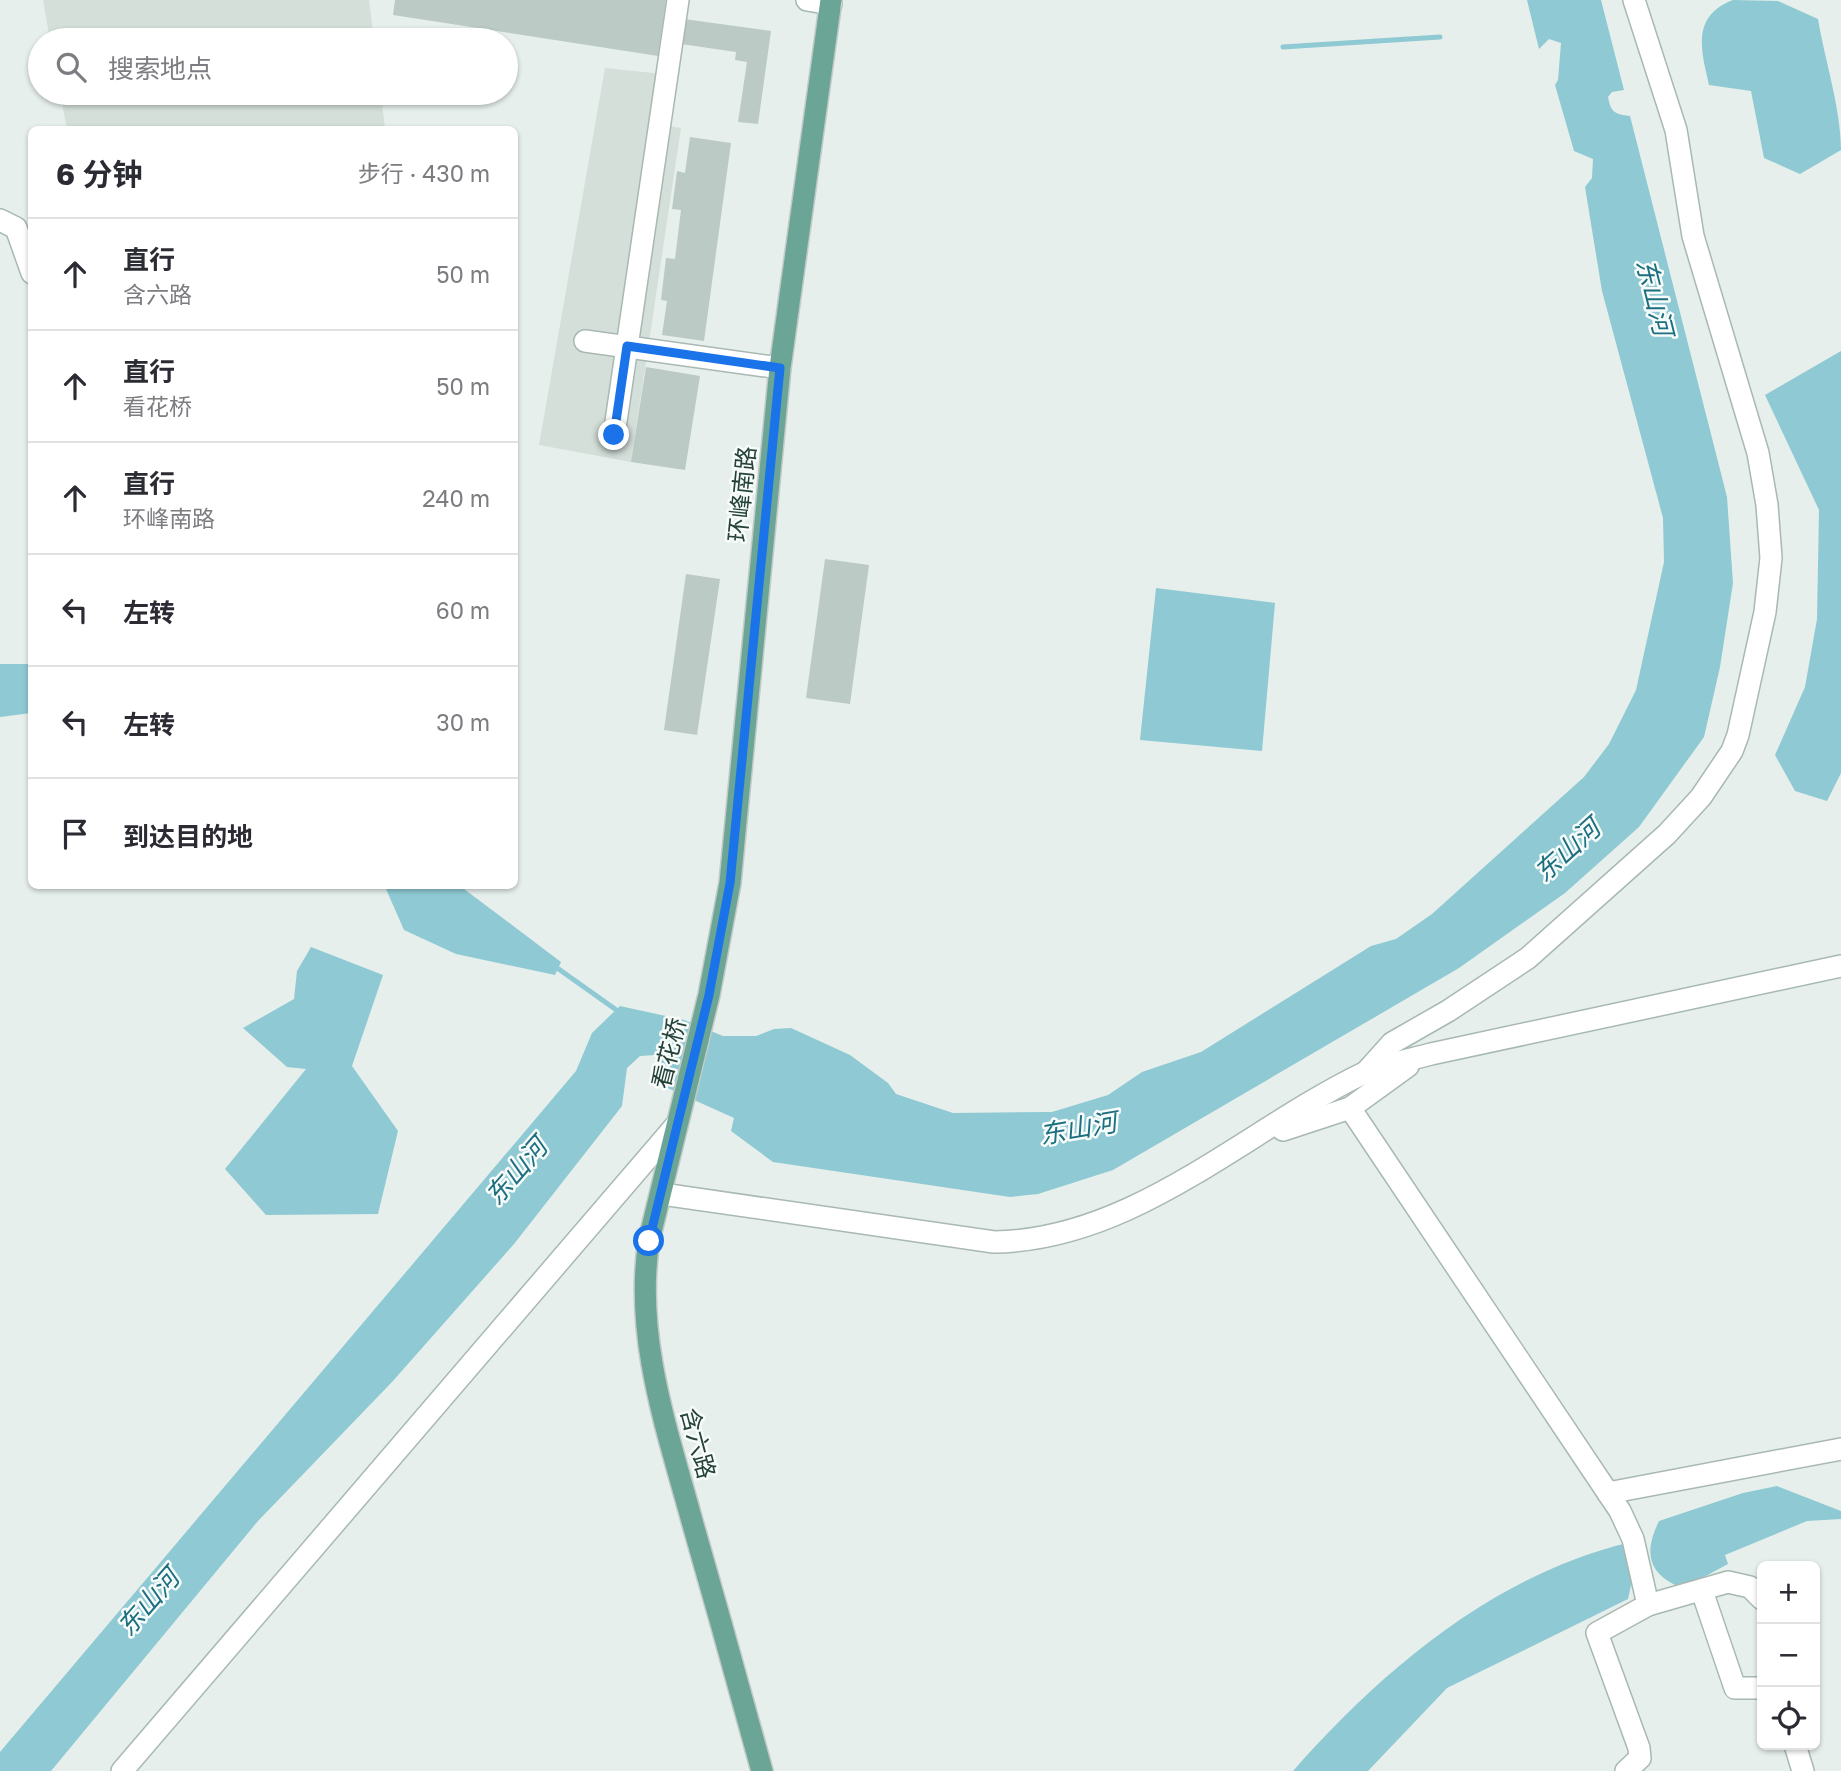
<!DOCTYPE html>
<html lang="zh">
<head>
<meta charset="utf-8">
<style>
	:root { --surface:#fff; --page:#f2f2f3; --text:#2b2b33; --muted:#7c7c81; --line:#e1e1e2 }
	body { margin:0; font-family:"Golos Text","Noto Sans SC",sans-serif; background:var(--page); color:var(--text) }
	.controls { position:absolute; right:21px; bottom:21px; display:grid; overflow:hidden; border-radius:10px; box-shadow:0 2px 5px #0004 }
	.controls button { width:63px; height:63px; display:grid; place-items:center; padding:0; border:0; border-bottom:2px solid var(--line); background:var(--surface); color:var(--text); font:35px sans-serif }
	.stop { position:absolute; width:21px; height:21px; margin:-16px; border:5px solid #1a73e8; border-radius:50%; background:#fff }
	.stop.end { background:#1a73e8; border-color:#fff; box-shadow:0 2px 7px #0008 }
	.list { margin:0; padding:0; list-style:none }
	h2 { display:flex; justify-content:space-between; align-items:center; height:91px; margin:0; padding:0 28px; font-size:30px }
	h2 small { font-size:23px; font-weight:400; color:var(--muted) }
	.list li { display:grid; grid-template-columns:46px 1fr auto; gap:21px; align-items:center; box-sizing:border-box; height:112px; padding:0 28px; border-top:2px solid var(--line) }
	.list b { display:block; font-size:26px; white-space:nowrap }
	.list p { margin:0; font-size:23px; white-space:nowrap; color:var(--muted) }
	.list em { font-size:23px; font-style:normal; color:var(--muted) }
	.icon { flex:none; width:38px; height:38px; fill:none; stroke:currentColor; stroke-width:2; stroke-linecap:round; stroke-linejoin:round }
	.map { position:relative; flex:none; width:1841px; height:1771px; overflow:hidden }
	.search { position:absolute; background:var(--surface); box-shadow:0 2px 5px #0004; left:28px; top:28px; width:490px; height:77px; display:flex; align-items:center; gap:18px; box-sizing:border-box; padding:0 24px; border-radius:38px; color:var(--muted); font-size:26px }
	.panel { position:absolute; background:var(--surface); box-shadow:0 2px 5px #0004; left:28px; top:126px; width:490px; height:763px; border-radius:10px }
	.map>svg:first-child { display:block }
	.built { fill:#d4dfda }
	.water { fill:#8ec9d4 }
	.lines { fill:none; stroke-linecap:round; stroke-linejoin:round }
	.stream { stroke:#8ec9d4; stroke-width:5 }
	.building { fill:#bbcac4 }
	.minor-casing { stroke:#a8b8b2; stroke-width:24 }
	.major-casing { stroke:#c2cac8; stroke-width:24 }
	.minor { stroke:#fff; stroke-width:21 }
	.major { stroke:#6aa596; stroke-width:21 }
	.route { stroke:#1a73e8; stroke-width:9 }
	.labels { text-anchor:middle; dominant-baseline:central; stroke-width:5; stroke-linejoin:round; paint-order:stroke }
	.street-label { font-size:24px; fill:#24423a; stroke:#f7fbf9 }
	.water-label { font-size:26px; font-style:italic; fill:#1c6f80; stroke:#f7fbf9 }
</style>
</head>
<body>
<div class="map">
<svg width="1841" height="1771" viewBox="0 0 1841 1771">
	<rect width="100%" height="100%" fill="#e6efeb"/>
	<g class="built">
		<path d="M43,0H369L374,40H50Z"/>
		<path d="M605,68L673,75L666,126L681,128L631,462L539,445Z"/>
		<path d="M60,93H381L385,129H67Z"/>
	</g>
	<g class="water">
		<path d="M1527,0H1601L1624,90L1612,92L1608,97C1611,113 1615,114 1630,116L1727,497L1733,583L1720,667L1704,737L1639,827L1565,893L1459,968L1113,1170L1038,1194L1010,1197L773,1162L731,1131L734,1118L663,1086L655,1055L640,1056L627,1068L622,1106L514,1244L392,1382L258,1521L51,1771H0V1752L576,1071L592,1033L620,1006L684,1020L723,1036H756L774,1029L791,1028L850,1055L888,1083L896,1094L953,1113L1052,1112L1108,1095L1142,1072L1201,1052L1371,946L1396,939L1432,914L1584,777L1609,744L1636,690L1664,562L1663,518L1602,291L1585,187L1592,178L1593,159L1574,151L1555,85L1558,80L1561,43L1549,39L1539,49Z"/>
		<path d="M1733,0L1778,1L1818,19C1825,61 1841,109 1841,150L1800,174L1764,158L1751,91L1709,85C1701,50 1691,16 1733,0Z"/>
		<path d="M1841,351V773L1827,801L1795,791L1775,755L1805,687L1817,619L1819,510L1765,395Z"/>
		<path d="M1156,588L1275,603L1262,751L1140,740Z"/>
		<path d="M0,664H31V713L0,717Z"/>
		<path d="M382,886H460L561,962L555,975L456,954L404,930L386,889Z"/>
		<path d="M311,947L383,975L352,1066L398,1131L378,1214L266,1215L225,1169L306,1069L287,1067L243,1028L294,999L297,971Z"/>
		<path d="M1777,1486L1841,1511V1519L1807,1521L1725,1555L1728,1564L1702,1578L1675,1585C1645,1570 1646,1548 1659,1521L1743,1493Z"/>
		<path d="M1627,1543L1635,1567L1628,1599L1447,1688L1368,1771H1293C1382,1670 1493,1576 1627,1543Z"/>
	</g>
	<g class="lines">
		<g class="stream">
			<path d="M1283,47L1440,37"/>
			<path d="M553,965L622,1014"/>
		</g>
	</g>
	<g class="building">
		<path d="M395,0H666L658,56L393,15Z"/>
		<path d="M684,19L771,31L758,124L738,122L747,62L735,60L736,52L681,44Z"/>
		<path d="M690,137L731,143L704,341L662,335L667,301L661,300L666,258L675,259L681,210L672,209L677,171L685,173Z"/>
		<path d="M646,367L700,376L685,470L631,462Z"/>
		<path d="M825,559L869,565L850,704L806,698Z"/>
		<path d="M686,574L720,579L697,735L664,730Z"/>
	</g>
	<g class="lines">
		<g class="minor-casing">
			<g id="minor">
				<path d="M807,0L831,4"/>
				<path d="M0,220L16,228L32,273"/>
				<path d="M585,341L780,368"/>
				<path d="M614,435L678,0"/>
				<path d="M1366,1072L1392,1043L1448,1011L1528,958L1667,834L1701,797L1732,751L1738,735L1765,612L1771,558L1767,505L1758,453L1693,236L1676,130L1634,0"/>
				<path d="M1350,1108L1620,1511L1633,1539L1648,1605"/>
				<path d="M1283,1130L1350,1108L1408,1066"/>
				<path d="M662,1194L994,1242C1134,1240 1244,1131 1364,1073C1384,1064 1409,1060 1431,1054L1841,966"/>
				<path d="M1608,1493L1841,1449"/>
				<path d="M1702,1591L1735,1688H1762"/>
				<path d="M1795,1745L1803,1771"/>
				<path d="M122,1771L677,1124"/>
				<path d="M1626,1771L1640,1758L1639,1748L1597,1633L1648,1605L1728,1582L1750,1587L1762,1599"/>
			</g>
		</g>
		<g class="major-casing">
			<path id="major" d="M762,1771C739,1688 716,1604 692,1521C667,1429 634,1337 649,1240L709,995L730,883L780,368L831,0"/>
		</g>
		<use href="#minor" class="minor"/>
		<use href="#major" class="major"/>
	</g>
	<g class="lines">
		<path class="route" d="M614,435L627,346L780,368L730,883L709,995L649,1241"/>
	</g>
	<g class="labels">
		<g class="street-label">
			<text transform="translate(741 494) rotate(-84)">环峰南路</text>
			<text transform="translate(668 1053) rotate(-76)">看花桥</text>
			<text transform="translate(699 1443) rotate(75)">含六路</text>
		</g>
		<g class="water-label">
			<text transform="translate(1655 297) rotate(76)">东山河</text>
			<text transform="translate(1567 850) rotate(-42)">东山河</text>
			<text transform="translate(1078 1128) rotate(-10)">东山河</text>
			<text transform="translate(516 1171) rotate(-49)">东山河</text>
			<text transform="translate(148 1602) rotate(-49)">东山河</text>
		</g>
	</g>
</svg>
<div class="controls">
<button>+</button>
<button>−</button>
<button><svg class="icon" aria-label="locate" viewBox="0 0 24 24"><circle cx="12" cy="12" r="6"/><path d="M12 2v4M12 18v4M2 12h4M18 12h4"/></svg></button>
</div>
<div class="stop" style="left:649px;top:1241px"></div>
<div class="stop end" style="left:614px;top:435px"></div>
<div class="search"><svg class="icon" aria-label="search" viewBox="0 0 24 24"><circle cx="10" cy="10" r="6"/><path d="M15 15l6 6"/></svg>搜索地点</div>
<section class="panel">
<h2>6 分钟<small>步行 · 430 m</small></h2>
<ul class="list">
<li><svg class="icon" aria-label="ahead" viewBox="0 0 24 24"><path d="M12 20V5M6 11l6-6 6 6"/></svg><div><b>直行</b><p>含六路</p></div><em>50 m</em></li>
<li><svg class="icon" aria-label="ahead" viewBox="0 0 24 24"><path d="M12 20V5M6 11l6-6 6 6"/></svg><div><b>直行</b><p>看花桥</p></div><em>50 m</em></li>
<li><svg class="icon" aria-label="ahead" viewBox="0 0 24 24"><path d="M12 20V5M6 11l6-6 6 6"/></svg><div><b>直行</b><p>环峰南路</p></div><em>240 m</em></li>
<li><svg class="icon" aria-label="left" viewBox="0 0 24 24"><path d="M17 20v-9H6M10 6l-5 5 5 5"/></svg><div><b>左转</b></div><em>60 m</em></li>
<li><svg class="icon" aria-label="left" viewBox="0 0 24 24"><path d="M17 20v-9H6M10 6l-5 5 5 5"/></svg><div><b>左转</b></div><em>30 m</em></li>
<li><svg class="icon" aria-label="arrive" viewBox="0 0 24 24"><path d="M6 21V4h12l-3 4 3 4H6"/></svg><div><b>到达目的地</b></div></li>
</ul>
</section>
</div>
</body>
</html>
